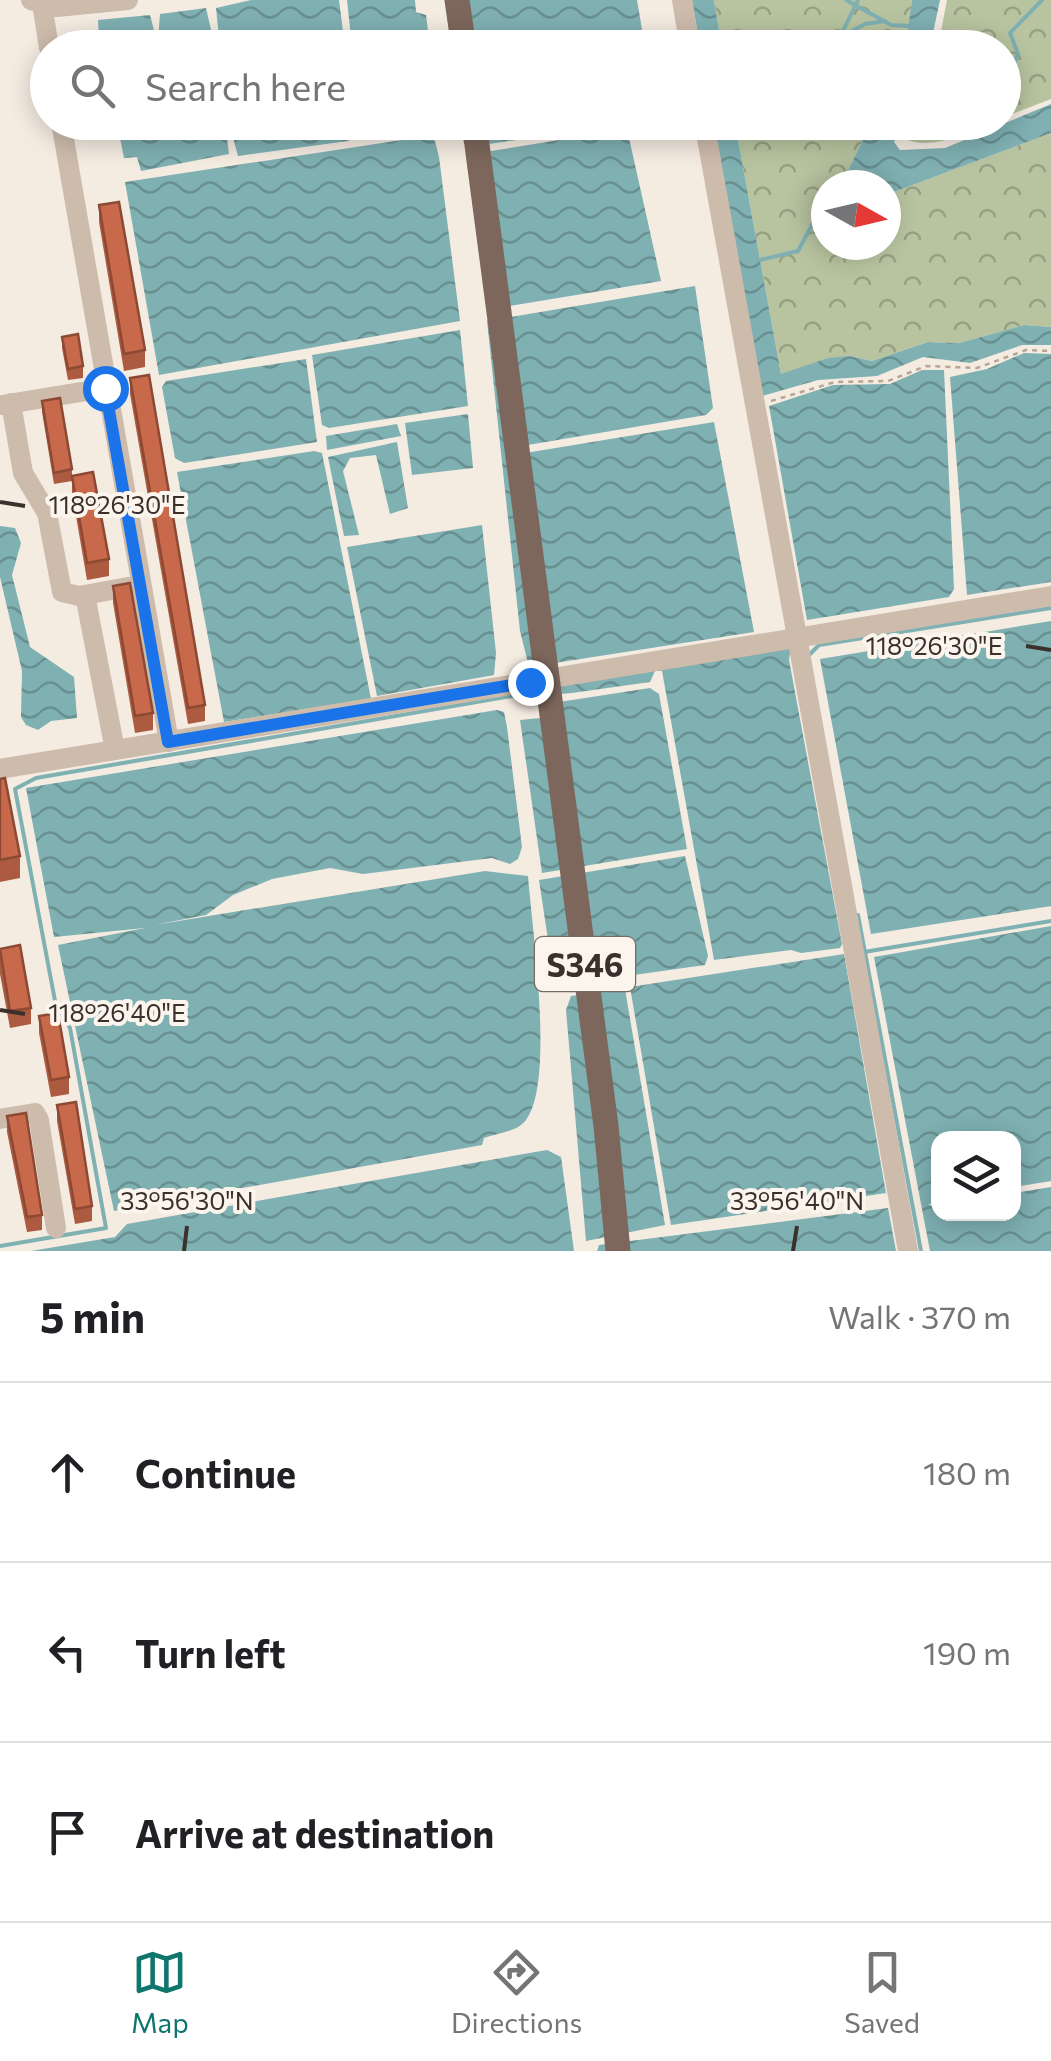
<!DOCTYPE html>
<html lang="en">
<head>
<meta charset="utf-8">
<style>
	:root { --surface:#fff; --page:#f2f2f2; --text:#202124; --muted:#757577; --line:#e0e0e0; --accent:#0f766e }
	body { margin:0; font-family:Commissioner,sans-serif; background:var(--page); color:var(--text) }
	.controls { position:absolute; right:30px; bottom:30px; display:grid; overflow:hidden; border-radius:20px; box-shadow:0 5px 25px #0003 }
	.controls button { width:90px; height:90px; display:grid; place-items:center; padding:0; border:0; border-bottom:2px solid var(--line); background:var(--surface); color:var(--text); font:50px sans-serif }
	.compass { position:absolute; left:811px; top:170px; width:90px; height:90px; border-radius:50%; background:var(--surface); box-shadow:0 5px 25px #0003; rotate:98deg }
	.stop { position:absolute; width:30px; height:30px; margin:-22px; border:8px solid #1a73e8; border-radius:50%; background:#fff }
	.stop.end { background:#1a73e8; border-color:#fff; box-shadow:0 2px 10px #0008 }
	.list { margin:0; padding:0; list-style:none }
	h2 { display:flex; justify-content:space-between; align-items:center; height:130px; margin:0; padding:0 40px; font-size:42px }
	h2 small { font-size:32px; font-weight:400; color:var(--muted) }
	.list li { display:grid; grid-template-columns:65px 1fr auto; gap:30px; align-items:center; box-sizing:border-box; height:180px; padding:0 40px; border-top:2px solid var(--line) }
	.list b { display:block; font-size:38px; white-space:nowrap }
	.list em { font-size:32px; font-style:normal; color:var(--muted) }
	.icon { flex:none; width:55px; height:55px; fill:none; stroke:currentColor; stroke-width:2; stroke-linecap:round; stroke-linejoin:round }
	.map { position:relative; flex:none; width:1051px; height:1251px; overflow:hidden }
	.search { position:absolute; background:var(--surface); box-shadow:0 5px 25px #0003; left:30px; right:30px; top:30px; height:110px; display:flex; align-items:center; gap:25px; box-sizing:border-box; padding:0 35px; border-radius:55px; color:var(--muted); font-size:38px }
	.sheet { height:670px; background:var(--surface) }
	nav { display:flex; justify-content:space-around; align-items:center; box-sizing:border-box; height:140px; border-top:2px solid var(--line); background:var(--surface); font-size:28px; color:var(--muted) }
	nav a { display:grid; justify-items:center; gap:5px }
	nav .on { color:var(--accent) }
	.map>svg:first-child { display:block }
	.forest { fill:url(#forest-crowns) }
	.water { fill:url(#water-waves) }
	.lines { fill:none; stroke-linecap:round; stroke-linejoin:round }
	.stream { stroke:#7fb0b2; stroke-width:4 }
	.path { stroke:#b9a596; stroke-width:2.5; stroke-dasharray:5 5; stroke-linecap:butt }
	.minor { stroke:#cdbbac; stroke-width:20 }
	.major { stroke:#7d675c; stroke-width:25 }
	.wall { fill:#ac5a40 }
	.building { fill:#c8694b; stroke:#8c4a34; stroke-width:2.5 }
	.route { stroke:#1a73e8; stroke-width:12 }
	.ticks { fill:none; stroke:#3b302b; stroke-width:4 }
	.labels { text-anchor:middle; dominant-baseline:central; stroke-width:8; stroke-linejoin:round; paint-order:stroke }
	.shield { fill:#fbf5ee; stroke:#756b66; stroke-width:2.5 }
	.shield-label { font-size:32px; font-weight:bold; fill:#3b302b }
	.ticks-label { font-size:25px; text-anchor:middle; fill:#3b302b; stroke:#fbf5ee; stroke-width:8; stroke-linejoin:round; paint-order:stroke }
</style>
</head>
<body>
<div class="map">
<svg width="1051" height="1251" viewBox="0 0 1051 1251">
	<defs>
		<pattern id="forest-crowns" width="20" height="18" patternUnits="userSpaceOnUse" patternTransform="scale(2.5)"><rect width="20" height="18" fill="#b8c4a0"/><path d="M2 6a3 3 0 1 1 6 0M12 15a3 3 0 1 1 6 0" fill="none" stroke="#97a083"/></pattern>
		<pattern id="water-waves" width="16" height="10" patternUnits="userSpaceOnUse" patternTransform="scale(2.5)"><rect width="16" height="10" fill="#7fb0b2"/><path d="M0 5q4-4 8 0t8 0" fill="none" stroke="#699091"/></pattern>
	</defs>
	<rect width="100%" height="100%" fill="#f4ebe1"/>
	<g class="forest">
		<path d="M714,0H912L905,47L722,48Z"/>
		<path d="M947,0H1051V99L1004,117V48L938,47Z"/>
		<path d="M735,123H871L841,185H826V245H886V195L1051,133V327L1024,325L959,343L928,342L872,361L850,356L781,374Z"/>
		<path d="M909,123V122L991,123C964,133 931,152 903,138Z"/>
	</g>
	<g class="water">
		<path d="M251,0H339L345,47H220L216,8Z"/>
		<path d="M347,0H415L416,12L426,15L430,47H352Z"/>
		<path d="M445,0H637L645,47H451Z"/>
		<path d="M692,0H714L722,47H700Z"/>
		<path d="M912,0H940L930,47H905Z"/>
		<path d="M206,8L215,47H102L103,43L158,40L160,14Z"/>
		<path d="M150,15L154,30L150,35L99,38L98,20Z"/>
		<path d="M1051,104V133L886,195V185H841L871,123H901L894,142L900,150L945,148Z"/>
		<path d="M117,123H225L229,154L141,171L137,157L124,158Z"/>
		<path d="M229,123H352L354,137L348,141L238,156Z"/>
		<path d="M461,123H628L476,146L464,144Z"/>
		<path d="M713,123H735L781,374L828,358L850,356L872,361L928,342L959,343L1024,325L1051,327V345H1022L970,363L923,357L877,376L818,380L762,396Z"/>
		<path d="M627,129L661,281L503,307L486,302L466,155Z"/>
		<path d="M428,136L435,141L439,157L460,321L159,375L125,182Z"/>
		<path d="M695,286L713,408L706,415L510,448L513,455L714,422L754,632L529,667L520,631L487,321Z"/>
		<path d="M460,330L468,406L329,428L322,425L312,355Z"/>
		<path d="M1024,353L1051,354V582L967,595L950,377L987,369Z"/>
		<path d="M306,359L317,442L184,463L175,458L162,387L166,381Z"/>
		<path d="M922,370H944L954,589L949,597L807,620L769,406L833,385L890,384Z"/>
		<path d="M468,414L473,468L412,475L405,423Z"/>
		<path d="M397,424L401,436L327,450L326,436Z"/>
		<path d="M397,442L408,508L390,514L376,455L350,458L343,471L359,535L344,536L328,457Z"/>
		<path d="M314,451L322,453L371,699L224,722L177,472Z"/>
		<path d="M482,525L496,653L494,675L377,696L347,547Z"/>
		<path d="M0,526L15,528L21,543L12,575L30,647L74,677L77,718L51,721L38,730L26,725L21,717L22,671L0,577Z"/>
		<path d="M1051,621V906L871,934L820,659Z"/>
		<path d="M791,646L789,660L842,944L840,948L801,953L791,950L714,960L662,671H655L650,682L572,693L560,694L548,684Z"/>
		<path d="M650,688L659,694L687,849L542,873L520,720L550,717L559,702Z"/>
		<path d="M497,710L504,712L507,727L522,847L518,859L510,864L492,858L363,874L330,868L272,879L233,895L206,915L154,925L485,871L528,876C532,929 555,1081 526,1120C517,1132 498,1133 484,1138L482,1145L114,1211L58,945L145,928L54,937L26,788Z"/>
		<path d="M685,856L708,956L705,965L555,986L539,880Z"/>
		<path d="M1051,926V1181L1014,1187V1138H938V1200L928,1205H938V1214H1014V1193L1051,1187V1251H930L874,957Z"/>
		<path d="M844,954L886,1193L671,1225L630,987Z"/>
		<path d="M625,989L665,1225L586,1241L566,1010L571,996Z"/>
		<path d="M547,1150L561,1157L574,1251H31L115,1237L127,1224Z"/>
		<path d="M888,1208L896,1251H597L599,1245Z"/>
	</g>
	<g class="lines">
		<g class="stream">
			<path d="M846,0L891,25L909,26"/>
			<path d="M843,36L865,24L885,21"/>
			<path d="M741,48L774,44L782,48"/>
			<path d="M817,48L840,37L858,0"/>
			<path d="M1004,88L1018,54L1010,33L1042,0"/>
			<path d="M991,130V122"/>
			<path d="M760,260L798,251L826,199"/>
			<path d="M809,655L819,645L1051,608"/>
			<path d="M858,915L921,1251"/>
			<path d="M864,952L1051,921"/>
			<path d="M0,1246L106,1228L70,1028L56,1006L15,789L36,778L512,696"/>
		</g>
		<path class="path" d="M771,401L835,382L888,381L926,366L977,368L1026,350L1051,351"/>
		<g class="minor">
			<path d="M31,0L57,7L128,0"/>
			<path d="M682,0L690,48"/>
			<path d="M42,3L49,48"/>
			<path d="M61,122L169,742"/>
			<path d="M704,122L908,1251"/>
			<path d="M11,403L23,473L47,513L62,592L79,596L139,585"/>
			<path d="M2,405L105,388"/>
			<path d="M85,595L115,750"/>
			<path d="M0,769L1051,596"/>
			<path d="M0,1119L35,1113L39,1120L56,1228"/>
		</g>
		<g class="major">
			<path d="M457,0L464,48"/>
			<path d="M474,122L606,1126L618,1251"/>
		</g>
	</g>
	<g class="wall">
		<path d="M99,205L145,350V367L124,371L99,222Z"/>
		<path d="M62,337L83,366V378L68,380L62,348Z"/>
		<path d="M130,378L205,705V721L188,724L130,394Z"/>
		<path d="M42,401L72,469V476L109,559V576L87,580L72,493V481L54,484L42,412Z"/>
		<path d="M113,586L153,713V730L135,733L113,603Z"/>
		<path d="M0,779L20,856V878L0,882Z"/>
		<path d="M0,949L31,1008V1024L10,1028L0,974Z"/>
		<path d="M39,1016L69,1077V1094L51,1097L39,1033Z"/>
		<path d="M57,1105L92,1206V1221L75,1224L57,1121Z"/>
		<path d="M7,1116L42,1215V1230L27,1232L7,1132Z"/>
	</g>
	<g class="building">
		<path d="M119,202L145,350L124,354L99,205Z"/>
		<path d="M78,334L83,366L68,369L62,337Z"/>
		<path d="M149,375L205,705L188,708L130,378Z"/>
		<path d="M60,398L72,469L54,473L42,401Z"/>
		<path d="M93,472L109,559L87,563L72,476Z"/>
		<path d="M130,583L153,713L135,716L113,586Z"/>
		<path d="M5,778L20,856L0,860V779Z"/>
		<path d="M20,945L31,1008L10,1011L0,949Z"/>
		<path d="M58,1013L69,1077L51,1080L39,1016Z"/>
		<path d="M76,1102L92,1206L75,1209L57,1105Z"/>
		<path d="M26,1113L42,1215L27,1217L7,1116Z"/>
	</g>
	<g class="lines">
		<path class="route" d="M105,388L168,742L530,682"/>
	</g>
	<path class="ticks" d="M0,502L25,506M1026,646L1051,650M0,1010L25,1014M184,1251L187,1226M793,1251L797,1226"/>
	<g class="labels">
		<rect class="shield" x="535" y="937" width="100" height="54" rx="8"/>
		<g class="shield-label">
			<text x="585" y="964">S346</text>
		</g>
	</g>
	<g class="ticks-label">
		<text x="117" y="514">118°26'30"E</text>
		<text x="934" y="655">118°26'30"E</text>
		<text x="117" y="1022">118°26'40"E</text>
		<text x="187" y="1210">33°56'30"N</text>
		<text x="797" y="1210">33°56'40"N</text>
	</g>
</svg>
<div class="controls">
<button><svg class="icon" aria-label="layers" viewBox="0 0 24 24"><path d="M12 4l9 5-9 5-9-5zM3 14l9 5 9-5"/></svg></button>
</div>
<svg class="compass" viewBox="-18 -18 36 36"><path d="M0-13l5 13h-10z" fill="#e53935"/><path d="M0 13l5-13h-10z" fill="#757577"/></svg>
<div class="stop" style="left:105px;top:388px"></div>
<div class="stop end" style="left:530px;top:682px"></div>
<div class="search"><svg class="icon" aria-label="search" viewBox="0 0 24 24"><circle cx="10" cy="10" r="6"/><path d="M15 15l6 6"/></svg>Search here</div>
</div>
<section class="sheet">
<h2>5 min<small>Walk · 370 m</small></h2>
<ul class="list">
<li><svg class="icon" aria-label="ahead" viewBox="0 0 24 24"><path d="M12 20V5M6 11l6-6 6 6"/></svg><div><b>Continue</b></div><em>180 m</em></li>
<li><svg class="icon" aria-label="left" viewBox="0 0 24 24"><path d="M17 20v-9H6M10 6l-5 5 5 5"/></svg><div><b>Turn left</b></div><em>190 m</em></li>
<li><svg class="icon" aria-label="arrive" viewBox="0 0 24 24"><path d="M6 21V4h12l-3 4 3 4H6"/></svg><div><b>Arrive at destination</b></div></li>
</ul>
</section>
<nav>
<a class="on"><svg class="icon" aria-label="map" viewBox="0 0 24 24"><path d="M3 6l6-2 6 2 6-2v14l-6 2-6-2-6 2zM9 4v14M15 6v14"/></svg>Map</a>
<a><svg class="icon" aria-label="directions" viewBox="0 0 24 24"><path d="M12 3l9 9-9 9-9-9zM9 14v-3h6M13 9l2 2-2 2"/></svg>Directions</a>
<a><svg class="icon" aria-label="saved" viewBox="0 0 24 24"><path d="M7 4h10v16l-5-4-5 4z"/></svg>Saved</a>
</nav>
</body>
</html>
